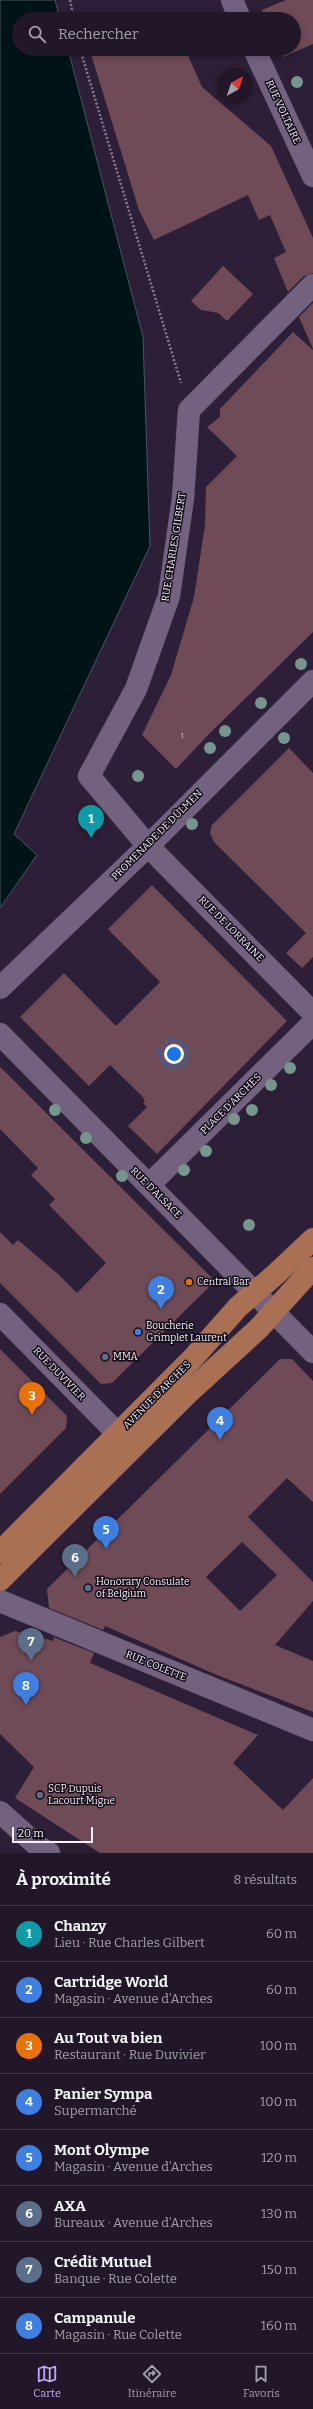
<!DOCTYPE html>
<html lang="fr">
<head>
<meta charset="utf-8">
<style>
	:root { --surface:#221729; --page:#2e2435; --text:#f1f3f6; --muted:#a29fa8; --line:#3f3646; --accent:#bbaaf6 }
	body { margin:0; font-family:Bitter,serif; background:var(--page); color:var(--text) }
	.compass { position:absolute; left:217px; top:68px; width:36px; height:36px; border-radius:50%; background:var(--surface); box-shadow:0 2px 6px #0003; rotate:40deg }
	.scale { position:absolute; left:12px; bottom:10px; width:81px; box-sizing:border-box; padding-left:4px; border:2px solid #f7f0fd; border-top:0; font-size:11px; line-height:14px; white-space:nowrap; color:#f7f0fd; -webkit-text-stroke:3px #120c17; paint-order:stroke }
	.you { position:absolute; left:174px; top:1054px; width:14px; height:14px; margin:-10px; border:3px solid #fff; border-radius:50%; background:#1a73e8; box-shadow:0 0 0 6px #1a73e833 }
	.badge { display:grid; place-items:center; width:26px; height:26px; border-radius:50%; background:var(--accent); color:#fff; font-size:13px; font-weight:700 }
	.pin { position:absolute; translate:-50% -33px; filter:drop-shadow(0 1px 2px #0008) }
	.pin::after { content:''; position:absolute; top:21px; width:14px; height:12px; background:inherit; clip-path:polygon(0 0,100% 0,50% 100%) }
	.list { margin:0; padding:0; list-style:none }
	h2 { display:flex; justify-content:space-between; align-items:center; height:52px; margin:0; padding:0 16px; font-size:17px }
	h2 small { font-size:13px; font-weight:400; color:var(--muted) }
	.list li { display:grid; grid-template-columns:26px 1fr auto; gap:12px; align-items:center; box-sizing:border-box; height:56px; padding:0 16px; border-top:1px solid var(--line) }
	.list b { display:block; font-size:15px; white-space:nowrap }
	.list p { margin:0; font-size:13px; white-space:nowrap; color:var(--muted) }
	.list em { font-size:13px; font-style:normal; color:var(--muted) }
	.icon { flex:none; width:22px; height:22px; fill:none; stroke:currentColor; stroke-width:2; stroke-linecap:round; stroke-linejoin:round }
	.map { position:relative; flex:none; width:313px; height:1853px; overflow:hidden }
	.search { position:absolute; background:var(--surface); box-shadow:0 2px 6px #0003; left:12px; right:12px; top:12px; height:44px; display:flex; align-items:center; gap:10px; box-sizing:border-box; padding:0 14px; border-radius:22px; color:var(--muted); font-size:15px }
	.sheet { height:500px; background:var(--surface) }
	nav { display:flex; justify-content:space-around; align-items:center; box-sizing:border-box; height:56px; border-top:1px solid var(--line); background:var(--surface); font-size:11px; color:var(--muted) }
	nav a { display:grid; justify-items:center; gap:2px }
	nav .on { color:var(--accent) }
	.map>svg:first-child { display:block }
	.water { fill:#001418; stroke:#4a565d }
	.building { fill:#6f4b57; fill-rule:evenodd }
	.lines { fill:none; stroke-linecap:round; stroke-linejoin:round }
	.minor-casing { stroke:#473b4f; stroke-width:23 }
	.major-casing { stroke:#473b4f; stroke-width:23 }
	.path { stroke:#877c8f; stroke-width:2.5; stroke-dasharray:2 2; stroke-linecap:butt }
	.minor { stroke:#72627f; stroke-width:22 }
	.major { stroke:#aa7054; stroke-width:22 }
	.tree { fill:#76958d }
	.food-dot { fill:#e8710a; stroke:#120c17; stroke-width:1.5 }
	.shop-dot { fill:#3f7fe0; stroke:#120c17; stroke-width:1.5 }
	.service-dot { fill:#5c6f8a; stroke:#120c17; stroke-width:1.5 }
	.labels { text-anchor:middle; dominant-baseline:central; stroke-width:3; stroke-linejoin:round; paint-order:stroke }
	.number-label { font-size:8px; fill:#d5c7d4 }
	.street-label { font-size:10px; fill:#f7f0fd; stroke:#120c17 }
	.poi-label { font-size:10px; fill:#f7f0fd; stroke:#120c17; text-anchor:start }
</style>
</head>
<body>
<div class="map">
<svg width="313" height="1853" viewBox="0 0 313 1853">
	<rect width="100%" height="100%" fill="#2d1f37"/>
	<path class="water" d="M0,0H55L60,19H19V49H68L143,337L150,546L14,834L37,855L0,908Z"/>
	<g class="building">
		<path d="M286,0H313V44L283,57L280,49H294V19H266L262,10Z"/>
		<path d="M102,49H185L202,87L271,146L313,238V273L304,276L288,292L274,258L286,252L270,215L259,220L248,195L154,240L139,210L91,54Z"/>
		<path d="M223,266L253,294L227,321L218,313L201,310L191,301Z"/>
		<path d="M313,303V349L299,317Z"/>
		<path d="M293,332L313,350V632L208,735L176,769L142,735L171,675L194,597L205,525L206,487L237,456L207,427L220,417V409Z"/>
		<path d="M289,748L313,773V957L302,968L286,953L306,933L214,842L210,833L212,825Z"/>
		<path d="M152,885L287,1021L157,1154L128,1126L147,1107L143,1103L145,1102L143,1097L110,1065L89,1086L20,1017L64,973L116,1026L160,982L108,929Z"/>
		<path d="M0,1067L215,1281L112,1383L101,1384L0,1283V1232L13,1245L18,1240L59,1275L77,1293L106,1263L49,1205L55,1199L31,1175L38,1168L0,1129Z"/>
		<path d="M0,1349L67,1416L66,1428L0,1494Z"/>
		<path d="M280,1359H292L313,1381V1502L287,1478L248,1517L313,1582V1601L275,1645L313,1661V1712L217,1675L105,1626L103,1630L49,1608L47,1589ZM242,1542L277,1575L240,1611L206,1577Z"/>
		<path d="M15,1631L54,1641L53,1637L94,1653L90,1663L258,1735L233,1763L283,1810L313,1778V1853H100L15,1798L34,1767L0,1734V1637Z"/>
	</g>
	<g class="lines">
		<g class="minor-casing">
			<g id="minor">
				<path d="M232,0L240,19"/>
				<path d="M254,49L313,176"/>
				<path d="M313,285L189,410L183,498L169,596L136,689L89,776L148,846L313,1013"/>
				<path d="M0,988L148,846L313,681"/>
				<path d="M0,1034L313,1352"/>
				<path d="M149,1185L313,1023"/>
				<path d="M0,1314L118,1434"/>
				<path d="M0,1601L313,1730"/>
				<path d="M0,1812L39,1847L49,1853"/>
			</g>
		</g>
		<g class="major-casing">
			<g id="major">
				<path d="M0,1552L193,1358L238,1307L276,1274L313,1239"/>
				<path d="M0,1580L186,1395L259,1328L313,1268"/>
			</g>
		</g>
		<g class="path">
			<path d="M70,0L74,19"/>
			<path d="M80,49L181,383"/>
		</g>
		<use href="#minor" class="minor"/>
		<use href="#major" class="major"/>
	</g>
	<g class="tree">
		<circle cx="297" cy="82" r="6"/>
		<circle cx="301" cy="664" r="6"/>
		<circle cx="261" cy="703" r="6"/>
		<circle cx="225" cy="731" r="6"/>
		<circle cx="284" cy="738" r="6"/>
		<circle cx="210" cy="748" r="6"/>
		<circle cx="138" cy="776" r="6"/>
		<circle cx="192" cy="824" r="6"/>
		<circle cx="290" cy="1068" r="6"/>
		<circle cx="271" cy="1085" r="6"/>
		<circle cx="55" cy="1110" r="6"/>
		<circle cx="252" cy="1110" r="6"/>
		<circle cx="234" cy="1119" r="6"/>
		<circle cx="86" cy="1138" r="6"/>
		<circle cx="206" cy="1151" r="6"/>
		<circle cx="184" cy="1170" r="6"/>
		<circle cx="122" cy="1176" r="6"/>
		<circle cx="249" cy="1225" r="6"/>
	</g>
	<circle class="food-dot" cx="189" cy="1282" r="4"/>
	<circle class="shop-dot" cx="138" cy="1332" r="4"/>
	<g class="service-dot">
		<circle cx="105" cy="1357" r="4"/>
		<circle cx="88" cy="1588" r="4"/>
		<circle cx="40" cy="1795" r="4"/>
	</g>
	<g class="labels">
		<g class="number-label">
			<text x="182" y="735">1</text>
		</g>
		<g class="street-label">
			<text transform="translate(283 112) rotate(65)">RUE VOLTAIRE</text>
			<text transform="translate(174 547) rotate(-81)">RUE CHARLES GILBERT</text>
			<text transform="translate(157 835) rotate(-45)">PROMENADE DE DÜLMEN</text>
			<text transform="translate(231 929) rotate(45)">RUE DE LORRAINE</text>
			<text transform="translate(231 1104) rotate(-45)">PLACE D'ARCHES</text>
			<text transform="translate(156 1193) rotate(45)">RUE D'ALSACE</text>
			<text transform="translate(59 1374) rotate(46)">RUE DUVIVIER</text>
			<text transform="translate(157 1395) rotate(-45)">AVENUE D'ARCHES</text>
			<text transform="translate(156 1666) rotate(22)">RUE COLETTE</text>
		</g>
		<g class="poi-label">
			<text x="197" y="1282">Central Bar</text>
			<text x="146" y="1326">Boucherie<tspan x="146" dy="12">Grimplet Laurent</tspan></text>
			<text x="113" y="1357">MMA</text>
			<text x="96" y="1582">Honorary Consulate<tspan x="96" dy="12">of Belgium</tspan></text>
			<text x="48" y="1789">SCP Dupuis<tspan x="48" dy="12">Lacourt Migne</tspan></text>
		</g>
	</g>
</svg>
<svg class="compass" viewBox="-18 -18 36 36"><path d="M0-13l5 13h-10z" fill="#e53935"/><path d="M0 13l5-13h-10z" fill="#a29fa8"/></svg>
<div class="scale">20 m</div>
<div class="you"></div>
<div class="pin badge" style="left:91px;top:838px;background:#0f9aa8">1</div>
<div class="pin badge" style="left:161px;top:1309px;background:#3f7fe0">2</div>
<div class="pin badge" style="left:32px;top:1415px;background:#e8710a">3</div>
<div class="pin badge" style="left:220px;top:1440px;background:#3f7fe0">4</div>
<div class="pin badge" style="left:106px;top:1549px;background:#3f7fe0">5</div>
<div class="pin badge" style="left:75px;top:1577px;background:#5c6f8a">6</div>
<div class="pin badge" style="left:31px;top:1661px;background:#5c6f8a">7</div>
<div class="pin badge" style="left:26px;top:1705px;background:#3f7fe0">8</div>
<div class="search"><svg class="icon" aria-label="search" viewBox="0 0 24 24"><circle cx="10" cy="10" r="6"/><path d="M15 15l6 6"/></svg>Rechercher</div>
</div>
<section class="sheet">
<h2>À proximité<small>8 résultats</small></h2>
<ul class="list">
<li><span class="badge" style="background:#0f9aa8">1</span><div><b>Chanzy</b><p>Lieu · Rue Charles Gilbert</p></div><em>60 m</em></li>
<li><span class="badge" style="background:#3f7fe0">2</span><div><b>Cartridge World</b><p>Magasin · Avenue d'Arches</p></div><em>60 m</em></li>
<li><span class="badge" style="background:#e8710a">3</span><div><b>Au Tout va bien</b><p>Restaurant · Rue Duvivier</p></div><em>100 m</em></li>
<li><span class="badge" style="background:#3f7fe0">4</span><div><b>Panier Sympa</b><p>Supermarché</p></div><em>100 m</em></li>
<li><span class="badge" style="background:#3f7fe0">5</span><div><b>Mont Olympe</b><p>Magasin · Avenue d'Arches</p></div><em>120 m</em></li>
<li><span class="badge" style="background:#5c6f8a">6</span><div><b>AXA</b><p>Bureaux · Avenue d'Arches</p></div><em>130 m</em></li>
<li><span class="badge" style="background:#5c6f8a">7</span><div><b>Crédit Mutuel</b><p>Banque · Rue Colette</p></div><em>150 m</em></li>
<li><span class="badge" style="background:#3f7fe0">8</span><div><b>Campanule</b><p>Magasin · Rue Colette</p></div><em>160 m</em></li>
</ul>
</section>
<nav>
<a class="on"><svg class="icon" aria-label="map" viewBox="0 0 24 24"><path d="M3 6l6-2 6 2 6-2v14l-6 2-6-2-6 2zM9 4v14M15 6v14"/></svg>Carte</a>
<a><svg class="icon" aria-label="directions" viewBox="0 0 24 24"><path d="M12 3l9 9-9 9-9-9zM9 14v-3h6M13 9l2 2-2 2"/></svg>Itinéraire</a>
<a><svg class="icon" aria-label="saved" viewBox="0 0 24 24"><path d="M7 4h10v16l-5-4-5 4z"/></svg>Favoris</a>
</nav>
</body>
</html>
